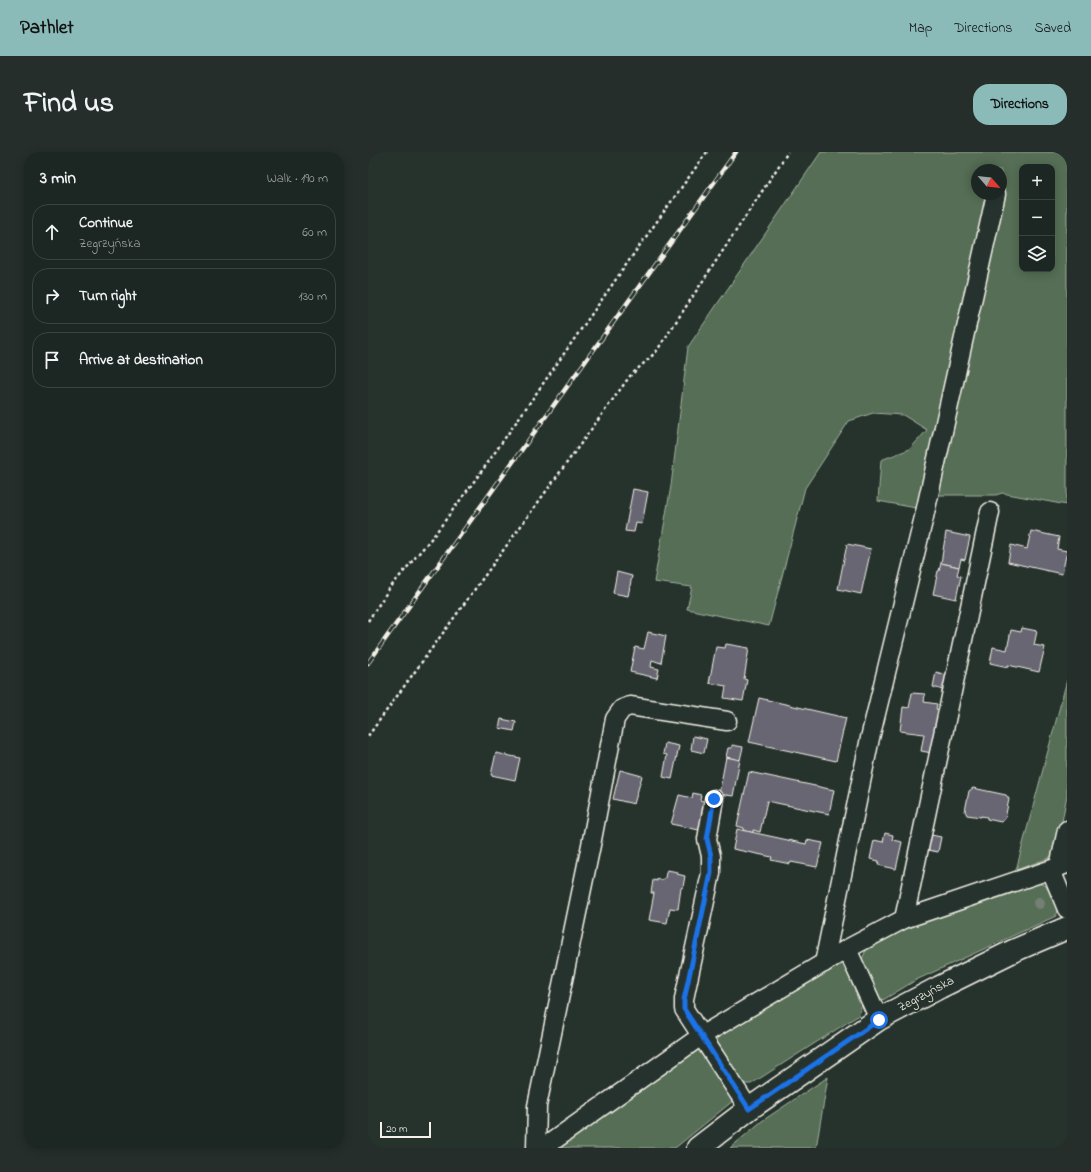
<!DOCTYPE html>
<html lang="en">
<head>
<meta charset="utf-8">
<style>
	:root { --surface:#1c2622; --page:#252e2a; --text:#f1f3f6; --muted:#a0a5a5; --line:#3a4340; --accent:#8bbbb9 }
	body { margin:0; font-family:"Indie Flower",sans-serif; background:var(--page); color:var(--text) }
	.controls { position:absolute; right:12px; top:12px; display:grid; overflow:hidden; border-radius:8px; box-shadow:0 2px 10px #0003 }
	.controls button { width:36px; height:36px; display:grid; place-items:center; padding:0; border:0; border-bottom:1px solid var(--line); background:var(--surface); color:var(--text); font:20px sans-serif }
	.compass { position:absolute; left:603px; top:12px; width:36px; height:36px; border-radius:50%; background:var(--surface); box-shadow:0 2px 10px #0003; rotate:118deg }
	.scale { position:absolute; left:12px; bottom:10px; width:51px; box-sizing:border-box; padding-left:4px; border:2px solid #f4f1e8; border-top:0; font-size:11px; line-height:14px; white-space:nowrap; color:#f4f1e8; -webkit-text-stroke:3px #26332d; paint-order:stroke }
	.stop { position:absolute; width:12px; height:12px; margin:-9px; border:3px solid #1a73e8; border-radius:50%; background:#fff }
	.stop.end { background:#1a73e8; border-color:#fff; box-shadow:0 1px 4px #0008 }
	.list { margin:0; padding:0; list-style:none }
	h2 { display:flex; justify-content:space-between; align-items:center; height:52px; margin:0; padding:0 16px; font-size:17px }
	h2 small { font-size:13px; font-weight:400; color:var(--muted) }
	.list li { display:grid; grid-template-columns:26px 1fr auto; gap:12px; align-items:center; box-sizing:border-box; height:56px; margin:0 8px 8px; padding:0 8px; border:1px solid var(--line); border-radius:16px }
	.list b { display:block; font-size:15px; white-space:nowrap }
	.list p { margin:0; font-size:13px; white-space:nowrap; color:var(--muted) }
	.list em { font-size:13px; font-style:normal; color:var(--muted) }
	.icon { flex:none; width:22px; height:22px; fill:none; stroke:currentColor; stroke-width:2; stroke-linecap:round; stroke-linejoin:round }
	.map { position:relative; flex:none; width:699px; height:996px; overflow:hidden; border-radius:16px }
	header { display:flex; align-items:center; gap:24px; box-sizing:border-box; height:56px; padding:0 20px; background:var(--accent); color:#111 }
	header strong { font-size:19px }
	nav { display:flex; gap:22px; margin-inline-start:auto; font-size:14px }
	.intro { display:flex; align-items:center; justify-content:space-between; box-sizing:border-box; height:96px; padding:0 24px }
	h1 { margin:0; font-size:28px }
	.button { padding:10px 18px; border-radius:16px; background:var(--accent); color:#111; font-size:14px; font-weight:700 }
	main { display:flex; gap:24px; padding:0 24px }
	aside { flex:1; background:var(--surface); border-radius:16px; box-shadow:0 2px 10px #0003 }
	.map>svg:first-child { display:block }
	.green { fill:#546e55; stroke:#a4b09e; fill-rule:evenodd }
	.building { fill:#676672; stroke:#f4f1e8 }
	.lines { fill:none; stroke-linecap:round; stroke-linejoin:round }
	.minor-casing { stroke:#f4f1e8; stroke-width:21 }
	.major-casing { stroke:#f4f1e8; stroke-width:25 }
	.path { stroke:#f4f1e8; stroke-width:2.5; stroke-dasharray:3 3; stroke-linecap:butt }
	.minor { stroke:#26332d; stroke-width:18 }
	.major { stroke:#26332d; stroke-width:22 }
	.rail-casing { stroke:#f4f1e8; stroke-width:4.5 }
	.rail { stroke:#26332d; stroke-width:3; stroke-dasharray:9; stroke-linecap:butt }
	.tree { fill:#747f73 }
	.route { stroke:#1a73e8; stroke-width:5 }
	.labels { text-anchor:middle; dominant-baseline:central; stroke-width:4; stroke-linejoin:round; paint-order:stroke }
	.street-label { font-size:13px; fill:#f4f1e8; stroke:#26332d }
</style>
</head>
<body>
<header>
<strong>Pathlet</strong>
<nav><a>Map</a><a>Directions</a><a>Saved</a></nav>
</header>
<div class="intro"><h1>Find us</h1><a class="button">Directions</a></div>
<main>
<aside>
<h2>3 min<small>Walk · 190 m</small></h2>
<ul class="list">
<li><svg class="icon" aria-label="ahead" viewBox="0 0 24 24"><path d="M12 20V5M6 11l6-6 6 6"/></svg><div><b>Continue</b><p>Zegrzyńska</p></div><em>60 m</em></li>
<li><svg class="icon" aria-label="right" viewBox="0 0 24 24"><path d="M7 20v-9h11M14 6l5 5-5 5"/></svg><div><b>Turn right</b></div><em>130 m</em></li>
<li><svg class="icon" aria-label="arrive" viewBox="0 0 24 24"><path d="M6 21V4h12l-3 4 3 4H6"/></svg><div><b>Arrive at destination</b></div></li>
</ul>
</aside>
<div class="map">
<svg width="699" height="996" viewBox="0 0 699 996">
	<rect width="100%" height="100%" fill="#26332d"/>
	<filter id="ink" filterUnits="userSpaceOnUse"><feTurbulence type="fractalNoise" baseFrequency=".025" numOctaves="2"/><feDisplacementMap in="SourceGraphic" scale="8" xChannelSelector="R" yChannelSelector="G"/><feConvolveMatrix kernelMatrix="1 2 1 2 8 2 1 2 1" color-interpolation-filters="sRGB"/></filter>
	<g filter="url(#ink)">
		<g class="green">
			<path d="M453,0H699V353L634,341L628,343H569L559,358L510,349L513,308L542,297L559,278L535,263L505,261L481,269L437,336L401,474L319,457L324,435L286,430L303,334L320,195ZM654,15H684V117H654ZM609,18H633V42H609Z"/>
			<path d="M699,528V643L689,696L681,706L648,718Z"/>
			<path d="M671,731L678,734L689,755L688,764L548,828L515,848L510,845L494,807L499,796L530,778Z"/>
			<path d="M473,810L478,812L493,857L491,863L383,932H374L344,888Z"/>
			<path d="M332,896L352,929L366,948L307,996H190Z"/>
			<path d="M460,925L448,996H362L394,969Z"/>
		</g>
		<g class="building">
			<path d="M265,337L280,340L274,372L268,371L266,380L257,379Z"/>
			<path d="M663,379L691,385L689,397L699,399L694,422L640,410L643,393L659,397Z"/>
			<path d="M578,380L602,385L597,408L593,407L591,415L573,411Z"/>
			<path d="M479,392L503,397L493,442L470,437Z"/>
			<path d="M573,411L591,415L589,423L593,424L588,447L565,442L570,419H571Z"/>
			<path d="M249,420L264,424L260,444L245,441Z"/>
			<path d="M654,476L669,479L666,493L677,495L671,520L640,513V515L622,511L625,495L639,498L643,478L653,480Z"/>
			<path d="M280,480L298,484L293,511L284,508L283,515L291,517L289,526L262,520L267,495L276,497Z"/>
			<path d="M358,492L381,496L376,527L379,528L375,549L356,546L358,534L341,531L348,495L357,496Z"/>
			<path d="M568,520L582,524L578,539L565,535Z"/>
			<path d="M544,541L557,542L556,550L569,552L568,557L572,558L564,601L553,599L556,582L532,579L535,555L541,556Z"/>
			<path d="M391,546L478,566L468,609L381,590Z"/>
			<path d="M133,567L148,570L146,579L131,576Z"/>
			<path d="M325,584L339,587L336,601L323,598Z"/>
			<path d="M297,591L311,594L304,627L295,625L299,603L295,602Z"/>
			<path d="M364,593L375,595L372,608L358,605L360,596H364Z"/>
			<path d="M128,601L152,606L147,628L123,623Z"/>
			<path d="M358,605L372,608L365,644L351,642Z"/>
			<path d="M252,618L274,624L266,652L245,647Z"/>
			<path d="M381,620L466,638L461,662L399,649L392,680L385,678V681L376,678V676L369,674Z"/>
			<path d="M605,636L638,643L641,647L637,667L633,670L619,667V665L613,664V665L599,663L597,659L601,639Z"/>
			<path d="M325,641L333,643L332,648L338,650L331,678L303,672L311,643L324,646Z"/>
			<path d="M369,677L438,692L439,688L455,691L449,715L423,710L422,712L403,708L404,705L365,697Z"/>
			<path d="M517,681L525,683L524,688L534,690L528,717L510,713L511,709L502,707L506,688L515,690Z"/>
			<path d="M563,683L573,685L570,700L560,698Z"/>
			<path d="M299,718L310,720L309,722L317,724L315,735L313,736L310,757L302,756L299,771L281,768L286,741H283L285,728L289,729V727L293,728L297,726L298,720Z"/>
		</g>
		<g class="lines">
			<g class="minor-casing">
				<g id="minor">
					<path d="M346,647L339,687L343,704V721L316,847V857L381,957"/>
					<path d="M691,715L699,678"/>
					<path d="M683,718L699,757"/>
					<path d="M536,767L622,360"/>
					<path d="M479,797L511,867"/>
					<path d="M456,811L502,586L556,365L628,42"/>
					<path d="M168,996L169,954L223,693L247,567L254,557L262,554L359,569"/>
					<path d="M175,996L333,884L479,797L536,767L699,712"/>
				</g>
			</g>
			<g class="major-casing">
				<path id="major" d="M330,996L381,957L511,867L572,835L645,799L699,776"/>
			</g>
			<g class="path">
				<path d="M0,469L21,437L67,382L116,316L272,93L339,0"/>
				<path d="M0,584L262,224L288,200L420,0"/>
			</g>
			<use href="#minor" class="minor"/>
			<use href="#major" class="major"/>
			<g class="rail-casing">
				<path id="rail" d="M0,511L368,0"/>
			</g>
			<use href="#rail" class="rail"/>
		</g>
		<circle class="tree" cx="671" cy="751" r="6"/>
	</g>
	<g class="lines" filter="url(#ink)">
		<path class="route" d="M346,647L339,687L343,704V721L316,848V857L381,957L511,868"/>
	</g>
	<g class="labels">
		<g class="street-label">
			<text transform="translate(558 842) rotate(-28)">Zegrzyńska</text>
		</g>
	</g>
</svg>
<div class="controls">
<button>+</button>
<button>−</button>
<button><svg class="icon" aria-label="layers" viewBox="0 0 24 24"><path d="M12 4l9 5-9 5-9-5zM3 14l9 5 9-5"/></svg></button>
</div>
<svg class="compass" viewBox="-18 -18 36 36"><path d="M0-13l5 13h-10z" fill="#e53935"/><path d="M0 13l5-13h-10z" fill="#a0a5a5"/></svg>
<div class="scale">20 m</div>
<div class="stop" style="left:511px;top:868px"></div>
<div class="stop end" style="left:346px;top:647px"></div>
</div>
</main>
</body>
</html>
